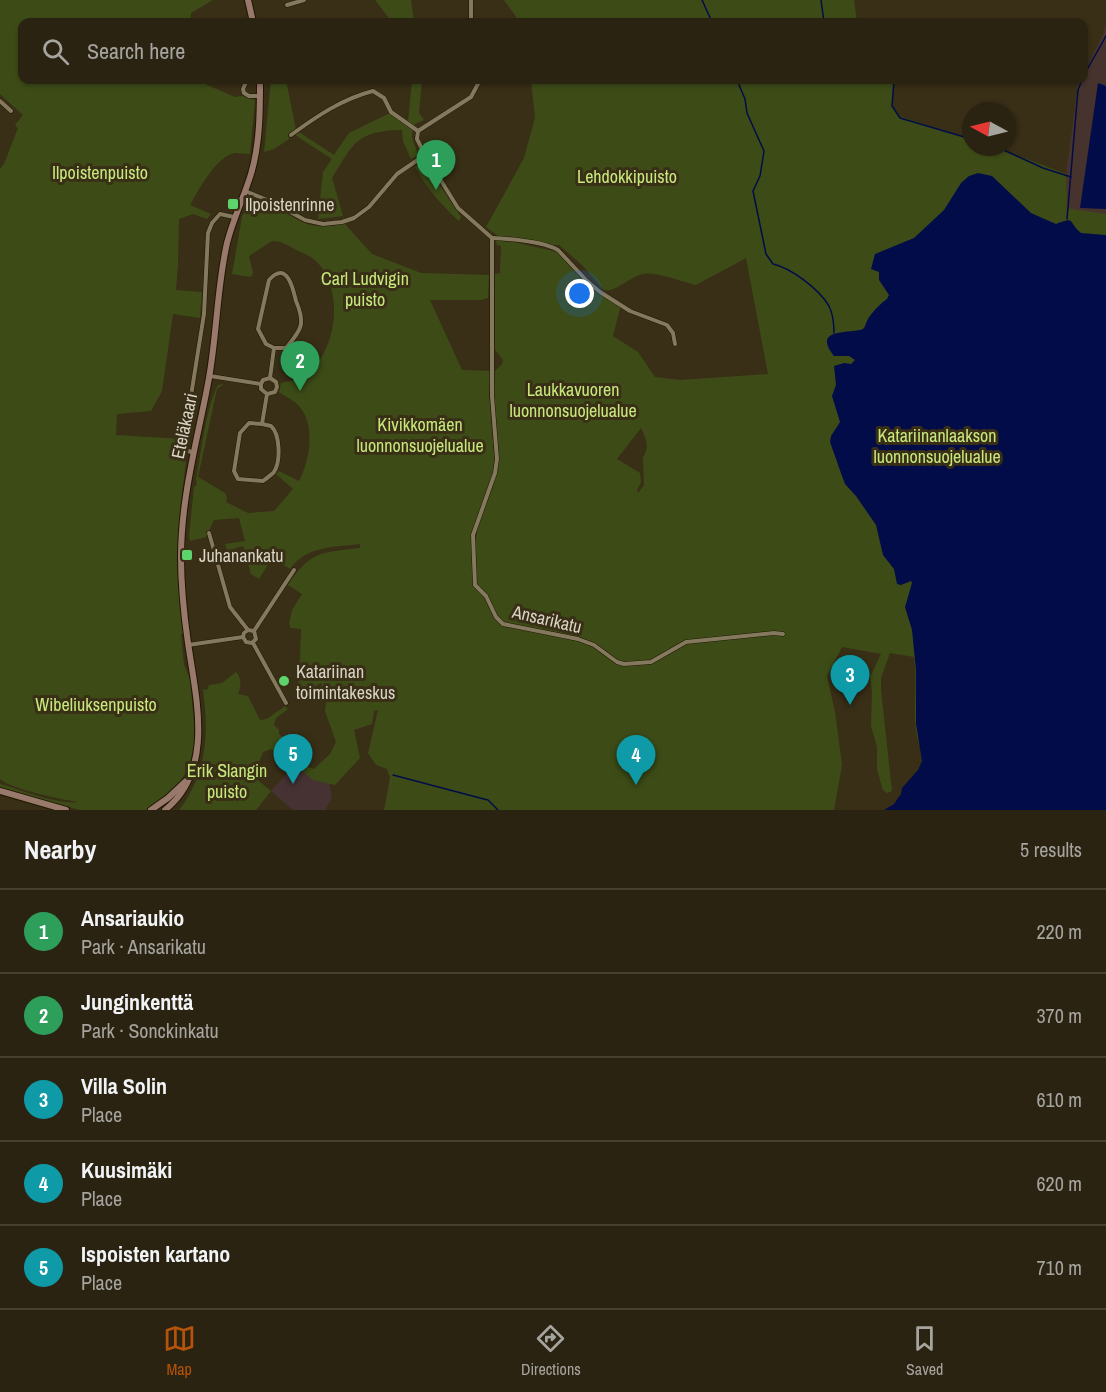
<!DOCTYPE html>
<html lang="en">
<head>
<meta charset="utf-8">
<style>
	:root { --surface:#2b2311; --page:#372f1f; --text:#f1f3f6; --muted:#a6a49f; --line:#474031; --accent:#b45309 }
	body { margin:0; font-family:"Archivo Narrow",sans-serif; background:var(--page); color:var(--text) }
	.compass { position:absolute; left:962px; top:102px; width:54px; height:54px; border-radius:50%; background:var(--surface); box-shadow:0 2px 4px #0004; rotate:277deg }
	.you { position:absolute; left:580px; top:294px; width:21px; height:21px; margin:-15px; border:4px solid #fff; border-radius:50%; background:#1a73e8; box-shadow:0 0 0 9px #1a73e833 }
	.badge { display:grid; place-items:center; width:39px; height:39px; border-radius:50%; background:var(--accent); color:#fff; font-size:20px; font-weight:700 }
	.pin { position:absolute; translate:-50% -50px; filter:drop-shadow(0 2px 3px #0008) }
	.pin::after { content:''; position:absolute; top:32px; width:21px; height:18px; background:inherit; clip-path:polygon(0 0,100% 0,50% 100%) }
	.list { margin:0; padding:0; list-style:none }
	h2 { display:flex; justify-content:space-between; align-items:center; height:78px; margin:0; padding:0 24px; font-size:26px }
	h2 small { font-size:20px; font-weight:400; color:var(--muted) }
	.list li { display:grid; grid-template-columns:39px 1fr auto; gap:18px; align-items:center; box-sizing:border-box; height:84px; padding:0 24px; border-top:2px solid var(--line) }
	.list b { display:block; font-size:22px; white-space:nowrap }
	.list p { margin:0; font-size:20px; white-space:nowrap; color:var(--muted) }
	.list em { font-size:20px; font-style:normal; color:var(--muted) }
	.icon { flex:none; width:33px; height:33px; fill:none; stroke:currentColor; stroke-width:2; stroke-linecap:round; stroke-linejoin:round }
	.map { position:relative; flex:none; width:1106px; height:810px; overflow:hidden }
	.search { position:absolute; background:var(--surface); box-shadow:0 2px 4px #0004; left:18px; right:18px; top:18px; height:66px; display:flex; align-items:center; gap:15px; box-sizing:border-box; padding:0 21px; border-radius:12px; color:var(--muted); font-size:22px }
	.sheet { height:498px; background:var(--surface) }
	nav { display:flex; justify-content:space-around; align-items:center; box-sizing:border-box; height:84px; border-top:2px solid var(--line); background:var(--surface); font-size:16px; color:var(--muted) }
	nav a { display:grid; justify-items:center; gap:3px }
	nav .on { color:var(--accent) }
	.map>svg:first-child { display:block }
	.industrial { fill:#46332d }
	.education { fill:#463233 }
	.green { fill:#3d4c17; fill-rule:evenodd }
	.water { fill:#010c48 }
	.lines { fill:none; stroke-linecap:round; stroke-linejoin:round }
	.stream { stroke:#010c48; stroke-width:1.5 }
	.street-casing { stroke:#201701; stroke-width:5 }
	.secondary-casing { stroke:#201701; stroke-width:8 }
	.street { stroke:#84785e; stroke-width:4 }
	.secondary { stroke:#98796b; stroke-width:6 }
	.poi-dot { fill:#5ed56c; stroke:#392f17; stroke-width:2 }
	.labels { text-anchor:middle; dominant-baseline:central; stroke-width:6; stroke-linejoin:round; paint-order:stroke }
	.park-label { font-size:18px; fill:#c7e87b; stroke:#392f17 }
	.poi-label { font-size:18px; fill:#dad4c6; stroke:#392f17; text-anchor:start }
	.street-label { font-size:18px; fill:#dad4c6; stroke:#392f17 }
</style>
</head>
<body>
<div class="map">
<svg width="1106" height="810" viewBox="0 0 1106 810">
	<rect width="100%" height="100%" fill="#392f17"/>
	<path class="industrial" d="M1106,18V223L1067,216L1066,174L1078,84L1081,80H1084V74L1104,32Z"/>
	<path class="education" d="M296,764L312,777L329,782L332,798L325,810H293L271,791Z"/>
	<g class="green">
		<path d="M0,0H213L191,13L190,22H22V80H198V81L235,97L243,96L255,100L250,154C245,154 239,153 235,153C216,156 198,191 190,205L211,214L207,219L193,214L179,219L178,264L176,290L202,292L200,318L173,314L162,391L151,411L117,414L116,435L182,439L180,449L187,453L180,509L177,558L184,633L181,634L184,665L190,679L194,723V746L189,766L177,788L157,804L146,810H80L0,787V784C22,790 57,805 79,802C63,800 11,789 0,779V169L4,164L18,128L15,125L23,115L0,94Z"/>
		<path d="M375,0H411L414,22H392Z"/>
		<path d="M504,0H854L857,22H520Z"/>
		<path d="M271,80H285L287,85L296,130L288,135L289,139L274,149L264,152Z"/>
		<path d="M412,80H422L419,113L424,120L413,125L408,122Z"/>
		<path d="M531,80H894L892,106L898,116L971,139V147H995L1066,174L1067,207L1071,209L1106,214V545L938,754L901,794C905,780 916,777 921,764C924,755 919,746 917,736C912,711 918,683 914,657L890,653L881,678V690L892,791L887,793L883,790L877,770V747L871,726L872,692L870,677L881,654L842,647L827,676L835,712L842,765L834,810H384L390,778L387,769L376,765L368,753L378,710L374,711L372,724L354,730L360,758L335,785L313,780L298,767L302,765L314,769L330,754L336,742L325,711L327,698L321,683L300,695L296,689L300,678L297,667L300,660L301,629L291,628L289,624L292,610L302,594L288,585C311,550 321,553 360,548V544C334,547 306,546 290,569L272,558L259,579L251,574L243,546L227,551L225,544L245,541L239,518L214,520L206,537L190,541L189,536L194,487L197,485L196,480C201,453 206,408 218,385L224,384L217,389L198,477L225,493L227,497L226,502L248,513L274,511L293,489L276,474L279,471L299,481C310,460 316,425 299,406C294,400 286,397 279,392L281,383C290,381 300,380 307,374C337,350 344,292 318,263C313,257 305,254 298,251C290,246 282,241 272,241L249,256L253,273L251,277L232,274L242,217L249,201C263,195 292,219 307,224C319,228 332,226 345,224L372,254L421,273L489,275L488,298L481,300H430L462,370L491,371L489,395L495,466L473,535L471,549L474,548L479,522L492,490L498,467L493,397L495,371L502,364L503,360L495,350V274L500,273L501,246L497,245L495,240L514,242L557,252L587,281L621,305L613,336L638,352L655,377L680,380L768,374L746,258L696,285C683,282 655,271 643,274C629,277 615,293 604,290L582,265L559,245H549L498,236L486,227L524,158L535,118ZM641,428C646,438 650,447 643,457L644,485L638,493L637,490L641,482L640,473L617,459Z"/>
		<path d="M390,113L413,130C409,140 418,146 417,156L411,159L403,141L402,130C357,131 354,142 332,178L343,216L318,219L323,172L332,159L295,135L299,132L334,155L349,133Z"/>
		<path d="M422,163L428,167L461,217L459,221C440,204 427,188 415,167Z"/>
		<path d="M236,672C242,677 241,688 238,694L248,696L260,720L267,719L285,706L288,709L276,718L274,725L279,730V734L301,752L293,761L289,758L286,761L271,749L263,752L257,767L255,778L271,791L256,810H179C207,774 209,734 203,689L207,690L209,685L222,683Z"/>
	</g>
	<g class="water">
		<path d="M1098,83L1106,86V209L1080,208Z"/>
		<path d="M978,173L992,176L1031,213L1056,224C1077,216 1067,222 1081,233L1106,235V810H884L894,804L901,794L902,788L918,770L922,761L916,724V670L912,630L905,607L912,583L911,581L901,585L897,584L894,569L883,555L876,525L856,496L845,484L842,476L830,442L831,436L840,422L832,396L836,385L834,366L844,363L851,364L855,360L849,356H834C809,325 858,335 864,328C865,327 867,320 868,319C872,312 880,304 887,299L889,295L879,280V272L871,269L875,254L914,238L944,210L961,183L969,176Z"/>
	</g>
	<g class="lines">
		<g class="stream">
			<path d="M702,0L712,22"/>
			<path d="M821,0L824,22"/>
			<path d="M1084,75L1106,36"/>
			<path d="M737,80L745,99L747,113L764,151L760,176L753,191L766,254L773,264C791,268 819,289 829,306C833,314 834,324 834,333"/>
			<path d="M894,80L892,106L900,118L971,139"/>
			<path d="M997,147L1043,168L1071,177"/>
			<path d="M1067,219L1078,90L1082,80"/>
			<path d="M393,775L480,798L488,800L498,810"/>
		</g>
		<g class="street-casing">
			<g id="street">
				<path d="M471,0V22"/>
				<path d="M287,5L304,0"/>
				<path d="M247,80L243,89L244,93L249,96H260"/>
				<path d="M0,101L11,111"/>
				<path d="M418,131L417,139L425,155L458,208L492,238V396L497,459L495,473L473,535L475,585L486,596L496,617L503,624L578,639L594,645L617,662L624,664L651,662L686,642L774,633L783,634"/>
				<path d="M418,131L471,97L480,80"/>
				<path d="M291,135C317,116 342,99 373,91L384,98L391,112L418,131"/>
				<path d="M245,191L272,202L305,220L323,224L342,222L354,218L369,207L397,174L425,155"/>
				<path d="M492,238C511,239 542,241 558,250L587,281L600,292L630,311L667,325L673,333L675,344"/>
				<path d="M210,376L261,384"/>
				<path d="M261,384L263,380L270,378L274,348H286C291,342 300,332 301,324C302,316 299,308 296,301C293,288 287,260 269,280L258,329L266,344L274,348"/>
				<path d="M261,384V389L267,394L262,424L249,423L240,433L234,471L238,479L263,481C267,478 271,475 274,472C281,461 280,434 271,426L262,424"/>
				<path d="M267,394L275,392L277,387L276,382L270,378"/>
				<path d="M194,453L183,449V446L204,314L208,233L212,223L220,214L234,217"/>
				<path d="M209,533L230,607L248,630"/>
				<path d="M254,631L294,570"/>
				<path d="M253,643L286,703"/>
				<path d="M188,645L243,637L246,642L252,643L256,639L254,631L248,630L244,633L243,637"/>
			</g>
		</g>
		<g class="secondary-casing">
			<g id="secondary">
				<path d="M248,0L253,22"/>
				<path d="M0,791L66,810"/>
				<path d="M151,810L168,798L186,781"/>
				<path d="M165,810C215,770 196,698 188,643C184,615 181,586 181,557C181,496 198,438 209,378C217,333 217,287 227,243C233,219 244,197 251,174C260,144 260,111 260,80"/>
			</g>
		</g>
		<use href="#street" class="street"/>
		<use href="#secondary" class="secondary"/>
	</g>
	<g class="poi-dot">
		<rect x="227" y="198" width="12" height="12" rx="3"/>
		<rect x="181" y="549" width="12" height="12" rx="3"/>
		<circle cx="284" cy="681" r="6"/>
	</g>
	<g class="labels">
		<g class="park-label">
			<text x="100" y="172">Ilpoistenpuisto</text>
			<text x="627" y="176">Lehdokkipuisto</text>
			<text x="365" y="278">Carl Ludvigin<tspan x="365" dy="21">puisto</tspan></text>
			<text x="573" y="389">Laukkavuoren<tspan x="573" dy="21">luonnonsuojelualue</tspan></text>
			<text x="420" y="424">Kivikkomäen<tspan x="420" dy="21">luonnonsuojelualue</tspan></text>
			<text x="937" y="435">Katariinanlaakson<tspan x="937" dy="21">luonnonsuojelualue</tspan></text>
			<text x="96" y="704">Wibeliuksenpuisto</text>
			<text x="227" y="770">Erik Slangin<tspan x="227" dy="21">puisto</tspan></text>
		</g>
		<g class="poi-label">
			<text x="245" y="204">Ilpoistenrinne</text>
			<text x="199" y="555">Juhanankatu</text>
			<text x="296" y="671">Katariinan<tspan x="296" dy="21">toimintakeskus</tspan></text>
		</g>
		<g class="street-label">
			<text transform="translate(184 426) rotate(-78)">Eteläkaari</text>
			<text transform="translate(547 619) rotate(13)">Ansarikatu</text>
		</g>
	</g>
</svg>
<svg class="compass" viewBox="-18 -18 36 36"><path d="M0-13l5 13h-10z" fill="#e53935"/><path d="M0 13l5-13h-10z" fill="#a6a49f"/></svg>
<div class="you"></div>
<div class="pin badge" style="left:436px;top:190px;background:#2e9e5b">1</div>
<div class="pin badge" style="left:300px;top:391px;background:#2e9e5b">2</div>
<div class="pin badge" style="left:850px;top:705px;background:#0f9aa8">3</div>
<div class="pin badge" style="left:636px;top:785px;background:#0f9aa8">4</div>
<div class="pin badge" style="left:293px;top:784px;background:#0f9aa8">5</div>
<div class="search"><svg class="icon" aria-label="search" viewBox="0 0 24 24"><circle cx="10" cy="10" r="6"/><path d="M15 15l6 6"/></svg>Search here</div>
</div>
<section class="sheet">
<h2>Nearby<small>5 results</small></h2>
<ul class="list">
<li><span class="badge" style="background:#2e9e5b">1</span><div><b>Ansariaukio</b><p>Park · Ansarikatu</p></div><em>220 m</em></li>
<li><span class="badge" style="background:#2e9e5b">2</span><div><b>Junginkenttä</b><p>Park · Sonckinkatu</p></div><em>370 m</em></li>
<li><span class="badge" style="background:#0f9aa8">3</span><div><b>Villa Solin</b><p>Place</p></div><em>610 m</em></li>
<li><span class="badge" style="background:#0f9aa8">4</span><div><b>Kuusimäki</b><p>Place</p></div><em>620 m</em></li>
<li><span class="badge" style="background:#0f9aa8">5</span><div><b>Ispoisten kartano</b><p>Place</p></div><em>710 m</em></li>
</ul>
</section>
<nav>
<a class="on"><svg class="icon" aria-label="map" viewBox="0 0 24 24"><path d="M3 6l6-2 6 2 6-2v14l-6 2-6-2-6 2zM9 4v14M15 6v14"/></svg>Map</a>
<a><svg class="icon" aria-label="directions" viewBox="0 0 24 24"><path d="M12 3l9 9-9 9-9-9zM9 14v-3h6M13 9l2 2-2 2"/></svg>Directions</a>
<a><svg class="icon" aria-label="saved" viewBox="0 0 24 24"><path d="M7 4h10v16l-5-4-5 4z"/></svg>Saved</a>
</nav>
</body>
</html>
